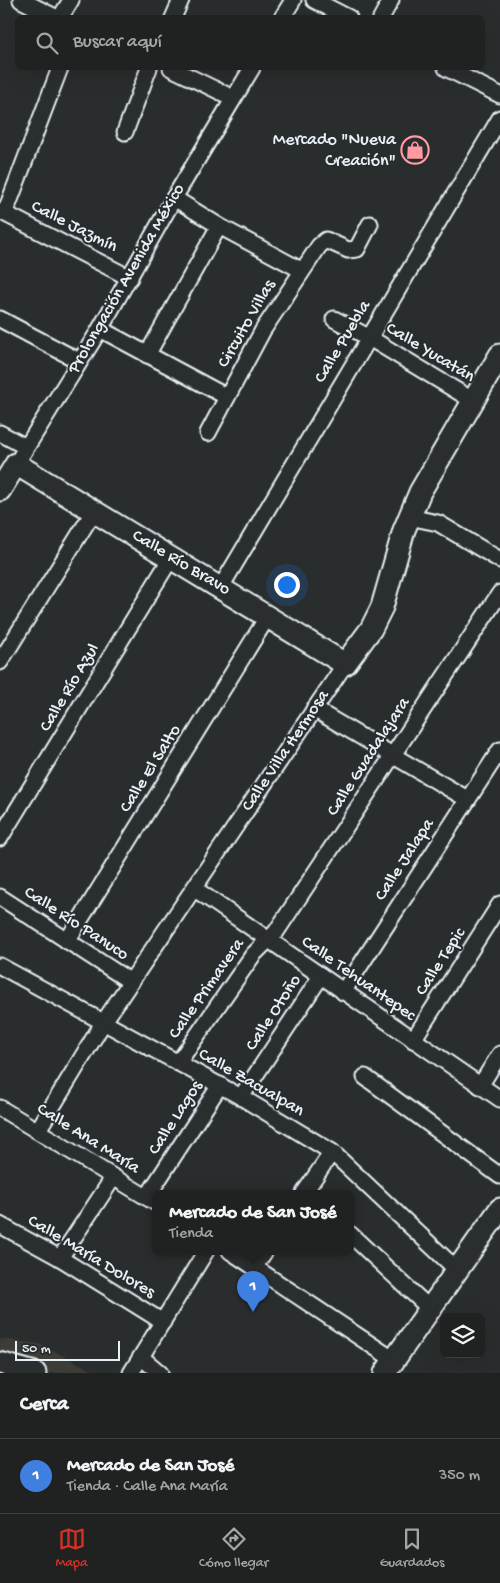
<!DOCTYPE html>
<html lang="es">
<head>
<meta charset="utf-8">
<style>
	:root { --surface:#202222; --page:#282a2a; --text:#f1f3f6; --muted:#a2a4a5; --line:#3d3f40; --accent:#d93025 }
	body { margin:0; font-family:"Gochi Hand",sans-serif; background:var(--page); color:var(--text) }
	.controls { position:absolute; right:15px; bottom:15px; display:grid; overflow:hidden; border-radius:8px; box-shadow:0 5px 20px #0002 }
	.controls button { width:45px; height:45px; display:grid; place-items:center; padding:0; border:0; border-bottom:1px solid var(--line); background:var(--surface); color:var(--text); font:25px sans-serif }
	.scale { position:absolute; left:15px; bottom:12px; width:105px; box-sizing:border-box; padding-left:5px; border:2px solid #e8f1f8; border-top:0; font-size:14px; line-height:18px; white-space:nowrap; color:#e8f1f8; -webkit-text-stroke:4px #2a2d2e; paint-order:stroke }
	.you { position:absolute; left:286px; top:584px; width:18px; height:18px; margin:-12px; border:4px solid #fff; border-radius:50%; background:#1a73e8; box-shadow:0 0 0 8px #1a73e833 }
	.badge { display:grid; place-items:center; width:32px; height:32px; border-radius:50%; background:var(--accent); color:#fff; font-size:16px; font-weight:700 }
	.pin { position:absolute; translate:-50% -41px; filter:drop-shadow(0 1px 2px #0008) }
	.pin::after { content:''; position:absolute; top:26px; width:18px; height:15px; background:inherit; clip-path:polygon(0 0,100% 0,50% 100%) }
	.popup { position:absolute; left:152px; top:1190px; width:202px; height:65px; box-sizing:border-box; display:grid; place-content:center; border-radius:8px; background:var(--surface); filter:drop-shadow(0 1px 4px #0005); font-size:16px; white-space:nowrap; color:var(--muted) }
	.popup b { font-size:19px; color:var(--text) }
	.popup::after { content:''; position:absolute; left:50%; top:100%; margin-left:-10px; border:10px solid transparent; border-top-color:var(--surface) }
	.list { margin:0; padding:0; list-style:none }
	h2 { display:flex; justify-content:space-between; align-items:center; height:65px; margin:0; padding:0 20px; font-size:21px }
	h2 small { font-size:16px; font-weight:400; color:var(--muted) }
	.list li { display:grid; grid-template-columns:32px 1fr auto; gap:15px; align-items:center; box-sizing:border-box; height:75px; padding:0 20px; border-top:1px solid var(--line) }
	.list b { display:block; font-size:19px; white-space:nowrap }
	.list p { margin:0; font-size:16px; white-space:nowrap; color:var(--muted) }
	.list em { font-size:16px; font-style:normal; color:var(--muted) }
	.icon { flex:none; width:28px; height:28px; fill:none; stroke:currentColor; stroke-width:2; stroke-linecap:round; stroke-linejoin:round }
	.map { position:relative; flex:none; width:500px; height:1373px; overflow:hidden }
	.search { position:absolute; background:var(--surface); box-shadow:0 5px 20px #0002; left:15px; right:15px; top:15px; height:55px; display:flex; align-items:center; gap:12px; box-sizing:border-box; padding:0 18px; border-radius:8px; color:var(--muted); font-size:19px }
	.sheet { height:140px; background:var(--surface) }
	nav { display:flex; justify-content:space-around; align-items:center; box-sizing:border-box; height:70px; border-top:1px solid var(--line); background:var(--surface); font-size:14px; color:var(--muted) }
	nav a { display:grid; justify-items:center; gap:2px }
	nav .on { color:var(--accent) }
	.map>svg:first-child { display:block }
	.built { fill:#3e3c39 }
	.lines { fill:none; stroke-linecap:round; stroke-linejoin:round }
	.street-casing { stroke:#e8f1f8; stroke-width:19 }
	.secondary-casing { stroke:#e8f1f8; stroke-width:25 }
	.street { stroke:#2a2d2e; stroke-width:15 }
	.secondary { stroke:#2a2d2e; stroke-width:21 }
	.labels { text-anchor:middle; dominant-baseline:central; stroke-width:4; stroke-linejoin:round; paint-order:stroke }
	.poi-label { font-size:18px; fill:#e8f1f8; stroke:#2a2d2e; text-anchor:end }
	.street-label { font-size:18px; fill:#e8f1f8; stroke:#2a2d2e }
</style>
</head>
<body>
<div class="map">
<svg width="500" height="1373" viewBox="0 0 500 1373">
	<rect width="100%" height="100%" fill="#2a2d2e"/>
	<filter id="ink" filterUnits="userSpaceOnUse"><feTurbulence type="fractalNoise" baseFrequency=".02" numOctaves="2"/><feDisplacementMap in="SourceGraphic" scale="10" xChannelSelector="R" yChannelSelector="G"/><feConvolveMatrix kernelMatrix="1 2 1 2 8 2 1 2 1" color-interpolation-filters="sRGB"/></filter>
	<g filter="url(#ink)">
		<path class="built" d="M0,1339L39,1344L98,1373H0Z"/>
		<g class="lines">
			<g class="street-casing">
				<g id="street">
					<path d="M21,0L57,18"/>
					<path d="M314,0L349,18"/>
					<path d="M60,18L71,0"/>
					<path d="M173,18L181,0"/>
					<path d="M282,18L293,0"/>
					<path d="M381,18L391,0"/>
					<path d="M171,68L233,98"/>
					<path d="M446,68L500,95"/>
					<path d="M125,132L149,68"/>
					<path d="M174,198L219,226L301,270"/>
					<path d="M0,211L130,278"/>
					<path d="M5,213L60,68"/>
					<path d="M0,319L79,361"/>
					<path d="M334,319L368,337L472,400"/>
					<path d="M100,329L227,397"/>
					<path d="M147,355L219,226"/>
					<path d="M0,433L26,447"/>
					<path d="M208,433L263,330L319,246L326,240L348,250L357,249L370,224"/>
					<path d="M16,464L100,329L174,198L252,68"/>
					<path d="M409,517L438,523L500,560"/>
					<path d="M221,587L500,118"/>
					<path d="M0,662L94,511"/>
					<path d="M314,709L467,799"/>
					<path d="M0,838L171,558"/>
					<path d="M195,889L500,1099"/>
					<path d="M0,897L131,982"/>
					<path d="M67,941L268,616"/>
					<path d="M0,966L241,1097L332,1152L457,1270"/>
					<path d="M343,992L500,750"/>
					<path d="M413,1040L500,904"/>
					<path d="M178,1063L253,955L276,932L500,593"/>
					<path d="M365,1077L500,1176"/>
					<path d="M480,1086L500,1054"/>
					<path d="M241,1097L321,976"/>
					<path d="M0,1108L156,1203"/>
					<path d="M38,1130L103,1023L345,664"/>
					<path d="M304,1193L332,1152"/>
					<path d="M147,1197L220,1085"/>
					<path d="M0,1225L60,1258L163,1322"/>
					<path d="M350,1234L430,1309"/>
					<path d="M230,1251L394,1360"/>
					<path d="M60,1258L113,1178"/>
					<path d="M255,1266L265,1251"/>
					<path d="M141,1357L160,1373"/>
					<path d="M131,1373L206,1251"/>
				</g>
			</g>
			<g class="secondary-casing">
				<g id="secondary">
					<path d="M0,490L16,464L345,664L371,629L382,607L404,530L420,492L500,355"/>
					<path d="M0,1363L35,1373"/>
					<path d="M385,1373L500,1209"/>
				</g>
			</g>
			<use href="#street" class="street"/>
			<use href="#secondary" class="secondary"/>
		</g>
	</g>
	<defs>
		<g id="shop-ring" transform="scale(1.4375)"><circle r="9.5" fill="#2a2d2e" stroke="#ff9aa2" stroke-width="1.5"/><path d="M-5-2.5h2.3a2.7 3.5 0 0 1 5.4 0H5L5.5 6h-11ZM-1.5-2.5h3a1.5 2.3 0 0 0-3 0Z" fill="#ff9aa2"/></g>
	</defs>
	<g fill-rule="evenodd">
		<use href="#shop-ring" x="415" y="150"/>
	</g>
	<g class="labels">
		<g class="poi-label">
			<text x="396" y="140">Mercado "Nueva<tspan x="396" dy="21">Creación"</tspan></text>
		</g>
		<g class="street-label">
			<text transform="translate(74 227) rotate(27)">Calle Jazmín</text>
			<text transform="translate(127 279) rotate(-60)">Prolongación Avenida México</text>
			<text transform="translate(247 324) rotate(-60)">Circuito Villas</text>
			<text transform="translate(343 342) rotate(-59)">Calle Puebla</text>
			<text transform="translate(430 353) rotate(31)">Calle Yucatán</text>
			<text transform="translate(181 563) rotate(31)">Calle Río Bravo</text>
			<text transform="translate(70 688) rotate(-59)">Calle Río Azul</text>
			<text transform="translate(286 751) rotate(-56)">Calle Villa Hermosa</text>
			<text transform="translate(369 757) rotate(-57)">Calle Guadalajara</text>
			<text transform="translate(151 769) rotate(-58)">Calle El Salto</text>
			<text transform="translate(405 860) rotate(-57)">Calle Jalapa</text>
			<text transform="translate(76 924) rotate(33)">Calle Río Panuco</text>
			<text transform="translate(441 962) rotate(-57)">Calle Tepic</text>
			<text transform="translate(358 979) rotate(35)">Calle Tehuantepec</text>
			<text transform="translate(207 989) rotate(-55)">Calle Primavera</text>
			<text transform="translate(274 1013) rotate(-57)">Calle Otoño</text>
			<text transform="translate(251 1083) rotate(30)">Calle Zacualpan</text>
			<text transform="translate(176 1118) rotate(-57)">Calle Lagos</text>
			<text transform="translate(88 1139) rotate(32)">Calle Ana María</text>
			<text transform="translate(91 1257) rotate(31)">Calle María Dolores</text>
		</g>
	</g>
</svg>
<div class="controls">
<button><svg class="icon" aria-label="layers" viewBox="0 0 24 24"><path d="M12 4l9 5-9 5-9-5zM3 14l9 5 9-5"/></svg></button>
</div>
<div class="scale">50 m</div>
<div class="you"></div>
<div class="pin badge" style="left:253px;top:1312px;background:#3f7fe0">1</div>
<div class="popup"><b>Mercado de San José</b>Tienda</div>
<div class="search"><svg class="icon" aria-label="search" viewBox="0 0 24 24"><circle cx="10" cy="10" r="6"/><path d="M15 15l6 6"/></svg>Buscar aquí</div>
</div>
<section class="sheet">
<h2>Cerca<small></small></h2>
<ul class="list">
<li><span class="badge" style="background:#3f7fe0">1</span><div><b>Mercado de San José</b><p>Tienda · Calle Ana María</p></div><em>350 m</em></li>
</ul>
</section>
<nav>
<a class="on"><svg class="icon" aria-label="map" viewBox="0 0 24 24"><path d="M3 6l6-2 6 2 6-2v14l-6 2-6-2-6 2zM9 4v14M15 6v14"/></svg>Mapa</a>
<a><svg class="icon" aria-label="directions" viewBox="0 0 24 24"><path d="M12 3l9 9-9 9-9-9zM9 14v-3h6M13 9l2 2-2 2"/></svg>Cómo llegar</a>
<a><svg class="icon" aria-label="saved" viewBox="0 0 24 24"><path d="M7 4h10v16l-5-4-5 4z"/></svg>Guardados</a>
</nav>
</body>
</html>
